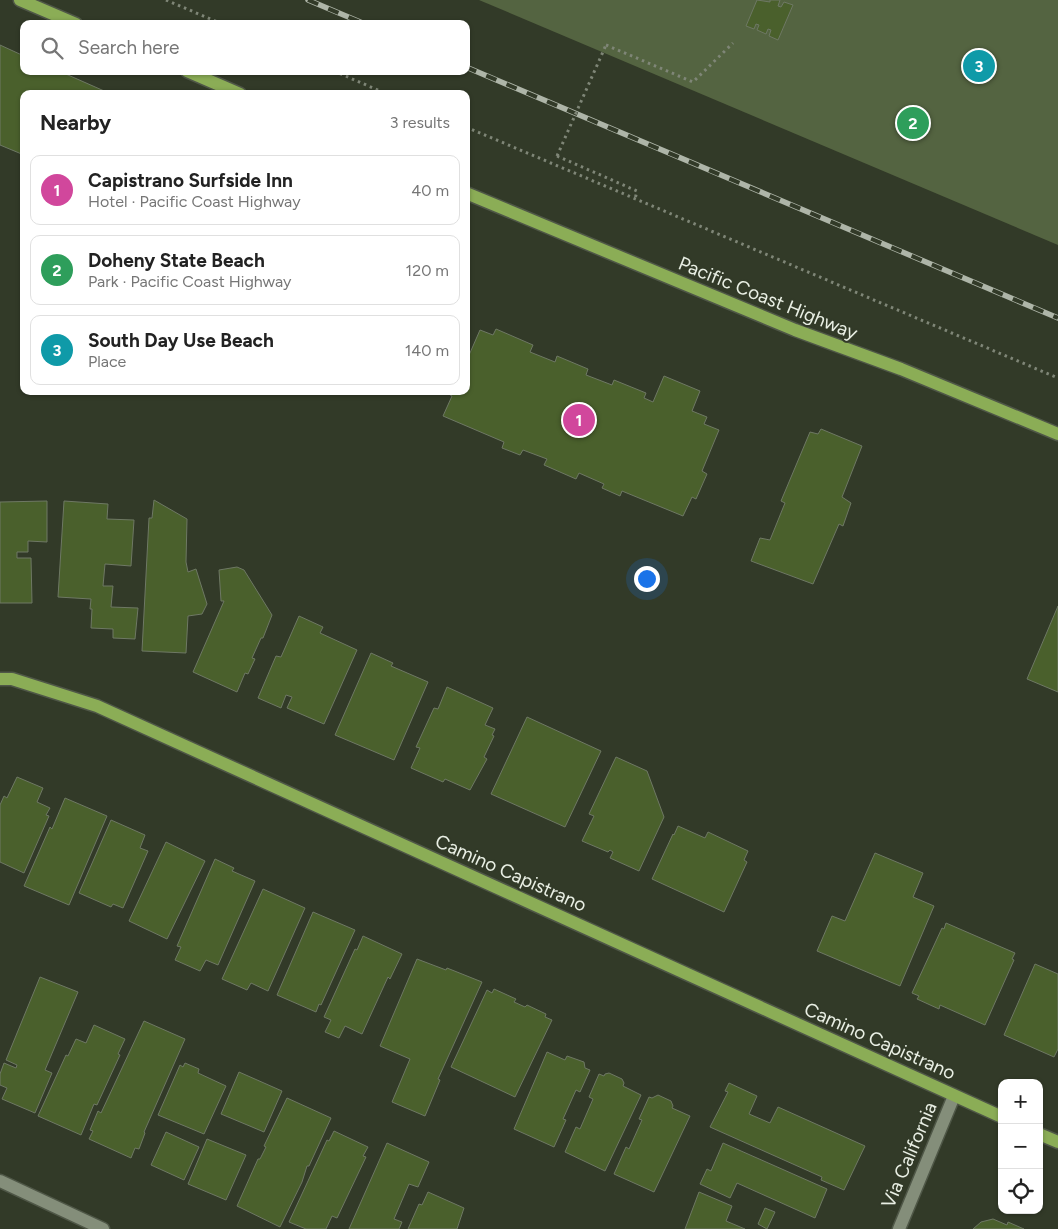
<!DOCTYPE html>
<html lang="en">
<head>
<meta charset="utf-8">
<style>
	:root { --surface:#fff; --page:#f6f6f6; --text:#222; --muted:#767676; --line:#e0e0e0; --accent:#ea580c }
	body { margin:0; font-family:Figtree,sans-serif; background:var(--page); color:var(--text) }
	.controls { position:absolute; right:15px; bottom:15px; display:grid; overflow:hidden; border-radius:10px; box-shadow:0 1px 4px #0004 }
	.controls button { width:45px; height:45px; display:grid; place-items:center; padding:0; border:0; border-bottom:1px solid var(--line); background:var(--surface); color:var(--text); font:25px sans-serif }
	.you { position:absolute; left:646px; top:578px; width:18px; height:18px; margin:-12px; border:4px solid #fff; border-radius:50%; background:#1a73e8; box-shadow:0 0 0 8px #1a73e833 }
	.badge { display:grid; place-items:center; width:32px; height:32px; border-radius:50%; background:var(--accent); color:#fff; font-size:16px; font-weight:700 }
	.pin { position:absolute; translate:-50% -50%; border:2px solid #fff; box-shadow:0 1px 5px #0006 }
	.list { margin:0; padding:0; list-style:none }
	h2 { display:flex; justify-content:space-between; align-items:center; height:65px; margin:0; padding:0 20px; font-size:21px }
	h2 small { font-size:16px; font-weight:400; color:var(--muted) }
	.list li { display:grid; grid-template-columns:32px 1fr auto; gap:15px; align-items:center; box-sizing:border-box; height:70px; margin:0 10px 10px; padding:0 10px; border:1px solid var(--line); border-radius:10px }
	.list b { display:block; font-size:19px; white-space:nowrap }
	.list p { margin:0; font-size:16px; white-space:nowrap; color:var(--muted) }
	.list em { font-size:16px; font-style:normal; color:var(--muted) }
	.icon { flex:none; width:28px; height:28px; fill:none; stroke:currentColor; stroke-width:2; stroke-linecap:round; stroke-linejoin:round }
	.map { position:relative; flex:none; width:1058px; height:1229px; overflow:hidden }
	.search { position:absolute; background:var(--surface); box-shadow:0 1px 4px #0004; left:20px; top:20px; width:450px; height:55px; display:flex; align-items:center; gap:12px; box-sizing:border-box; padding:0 18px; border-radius:10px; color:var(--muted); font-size:19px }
	.panel { position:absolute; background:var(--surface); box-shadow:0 1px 4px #0004; left:20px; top:90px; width:450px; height:305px; border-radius:10px }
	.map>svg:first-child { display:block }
	.green { fill:#546441 }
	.building { fill:#4a602c; stroke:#6e7864 }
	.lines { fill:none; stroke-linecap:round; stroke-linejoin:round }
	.minor-casing { stroke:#4f5747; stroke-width:15 }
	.major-casing { stroke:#4f5747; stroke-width:15 }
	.path { stroke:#7f8677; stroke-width:3; stroke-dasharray:2.5 4; stroke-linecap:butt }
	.minor { stroke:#848e7a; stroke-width:12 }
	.major { stroke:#8bad56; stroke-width:12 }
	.rail-casing { stroke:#aeb5a8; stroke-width:5.5 }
	.rail { stroke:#323a28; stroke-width:4; stroke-dasharray:11; stroke-linecap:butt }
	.path-bridge { stroke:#7f8677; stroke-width:3; stroke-dasharray:2.5 4; stroke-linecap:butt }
	.labels { text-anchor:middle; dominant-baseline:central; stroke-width:4; stroke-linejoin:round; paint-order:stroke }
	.street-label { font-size:19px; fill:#e9efe4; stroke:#323a28 }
</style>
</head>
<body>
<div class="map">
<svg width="1058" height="1229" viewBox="0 0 1058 1229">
	<rect width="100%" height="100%" fill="#323a28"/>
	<path class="green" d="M479,0H1058V245Z"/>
	<g class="building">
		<path d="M757,0L770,2V0H780L778,6L781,7L784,2L793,5L778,40L769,36L771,30L768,29L766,34L757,30L759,25L756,24L754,29L746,26Z"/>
		<path d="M0,45L24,56V71H59L111,94H24V155L0,145Z"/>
		<path d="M496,329L533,345L530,352L555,362L557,356L588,369L586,375L612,385L614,380L646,393L644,398L653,402L664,376L700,391L692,411L707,417L704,424L719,430L702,471L707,474L696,499L692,497L683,516L622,491L620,496L602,488L604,484L579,473L576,479L544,465L547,459L523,450L520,455L502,448L504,442L443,416L452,396L447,393L448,391H466V362L480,330L493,335Z"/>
		<path d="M821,429L862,446L842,497L851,503L843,526L839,524L813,584L751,561L760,538L770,540L785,503L781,501L810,432L818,434Z"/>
		<path d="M154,500L187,519L186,562L188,572L196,569L207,604L202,614L188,616L186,653L142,651L149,518H152Z"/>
		<path d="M47,501V542L28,541V552H17V558H31L32,603H0V502Z"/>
		<path d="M64,501L108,504L107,519L134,520L131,566L105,564L103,586H113L111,607L138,608L135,639L113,638V629L91,628L92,609H90L91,599L58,597Z"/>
		<path d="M237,567L244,570L272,615L263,638H261L252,658L255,659L248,674L245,673L237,692L193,672L224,601H221L219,570Z"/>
		<path d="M1058,606V692L1027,679Z"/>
		<path d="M299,616L323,627L320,633L357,650L324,724L287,708L292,697L286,695L281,708L258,698L276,656L281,657Z"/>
		<path d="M371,653L393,663L391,666L428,682L394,760L335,735Z"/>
		<path d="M447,687L493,708L485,725L495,729L492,735L494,736L484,757L487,759L470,790L445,779L443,782L411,768L420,748L416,747L434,708L438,709Z"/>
		<path d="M527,717L601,751L565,827L491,794Z"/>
		<path d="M616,757L647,771L664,817L639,871L610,858L613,852L610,850L608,852L582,841L594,816L589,814Z"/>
		<path d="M17,777L43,788L37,802L50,808L46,815L49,816L24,873L0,862V805L4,796L7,798Z"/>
		<path d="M65,798L107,816L69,905L24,886L50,827L52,829Z"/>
		<path d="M111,820L145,835L140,848L148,851L123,908L113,904L111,907L79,893Z"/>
		<path d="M678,826L705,838L708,832L748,851L744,860L747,862L724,912L652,879L673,834L674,835Z"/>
		<path d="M166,842L205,861L167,939L129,921Z"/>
		<path d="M875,853L923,873L913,897L934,906L900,986L817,951L832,916L845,921Z"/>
		<path d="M215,859L234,868L232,871L255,881L218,965L206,960L200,971L175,960L181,947L177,946Z"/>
		<path d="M263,889L305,908L268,991L251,983L247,990L222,979Z"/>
		<path d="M313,912L355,930L321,1005L319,1004L316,1012L277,995Z"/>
		<path d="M946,923L1015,953L1012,959L1014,960L985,1025L940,1005L939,1009L917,999L919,996L912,993L942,928L944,929Z"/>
		<path d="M363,936L402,954L390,979L388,977L362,1034L345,1026L339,1038L325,1032L331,1020L324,1017L355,949L357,950Z"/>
		<path d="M417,959L446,970L447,968L482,982L438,1079L440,1080L425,1116L392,1102L410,1059L380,1046Z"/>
		<path d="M1035,964L1058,974V1049L1054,1057L1004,1035Z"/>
		<path d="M40,977L78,992L45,1070L52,1073L35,1113L2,1099L7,1088L0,1085V1074L4,1063L16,1068L17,1065L6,1060Z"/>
		<path d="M494,989L516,999L514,1002L525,1007L527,1005L546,1014L545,1017L552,1020L515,1097L451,1067L487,990L492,993Z"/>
		<path d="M144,1021L185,1039L144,1132L145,1133L139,1149L135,1148L131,1158L89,1139L93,1131L90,1130L98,1111L101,1113Z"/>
		<path d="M94,1025L125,1039L118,1054L120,1055L97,1105L94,1104L81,1135L38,1116L66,1055L68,1056L76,1039L86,1043Z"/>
		<path d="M547,1052L565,1060L567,1056L584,1062L585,1068L590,1070L580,1092L576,1090L563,1119L566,1120L554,1147L514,1129Z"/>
		<path d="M185,1063L199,1069L198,1073L226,1086L204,1134L158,1115L180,1065L183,1067Z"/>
		<path d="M239,1072L282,1091L264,1132L221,1114Z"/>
		<path d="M609,1073L622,1079L624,1083L623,1086L641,1095L605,1171L565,1152L576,1127L580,1129L593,1099L589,1097L599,1074L604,1076L605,1074Z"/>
		<path d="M729,1083L757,1096L749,1114L770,1123L778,1107L865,1146L844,1190L821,1180L822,1177L710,1127L728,1092L725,1091Z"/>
		<path d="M658,1095L671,1101L673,1106L672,1108L690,1116L654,1192L614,1174L626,1147L629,1149L642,1120L639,1119L649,1097L652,1098Z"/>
		<path d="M287,1098L331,1118L309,1166H307L302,1182L280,1227L237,1206L258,1159H260L266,1147L264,1146Z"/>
		<path d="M334,1131L368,1147L363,1156L366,1157L337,1218L332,1216L326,1229H306L289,1222L327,1140L329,1141Z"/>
		<path d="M166,1132L199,1147L184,1180L151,1165Z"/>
		<path d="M207,1139L246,1155L226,1200L188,1184Z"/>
		<path d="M387,1143L429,1162L418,1187L409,1184L394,1219L402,1222L399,1229H349Z"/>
		<path d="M723,1143L827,1189L815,1218L737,1183L730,1198L700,1184L707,1169L711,1171Z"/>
		<path d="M428,1192L464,1208L457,1229H408L419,1204L422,1205Z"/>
		<path d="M699,1192L732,1206L726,1221L745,1229H685Z"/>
		<path d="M765,1208L775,1212L767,1229L758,1224Z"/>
		<path d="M993,1219L1007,1225L1008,1222L1024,1229H973L981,1222Z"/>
	</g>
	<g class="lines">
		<g class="minor-casing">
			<g id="minor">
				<path d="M0,1181L103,1229"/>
				<path d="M899,1229L954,1096"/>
			</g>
		</g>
		<g class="major-casing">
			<g id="major">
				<path d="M20,0L76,24"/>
				<path d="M187,71L240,94"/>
				<path d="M466,193L795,330L901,369L1058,434"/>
				<path d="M0,679H12L97,706L1002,1117"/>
				<path d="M1039,1134L1058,1142"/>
			</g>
		</g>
		<g class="path">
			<path d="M166,0L222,24"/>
			<path d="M606,45L693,82L733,43"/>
			<path d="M334,71L387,94"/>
			<path d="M466,127L1058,378"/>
			<path d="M557,156L637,191L635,199"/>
		</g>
		<use href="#minor" class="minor"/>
		<use href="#major" class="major"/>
		<g class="rail-casing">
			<g id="rail">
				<path d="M308,0L365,24"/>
				<path d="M466,67L1058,318"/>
			</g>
		</g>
		<use href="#rail" class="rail"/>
		<path class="path-bridge" d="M557,156L606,45"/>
	</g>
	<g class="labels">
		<g class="street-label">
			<text transform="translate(768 298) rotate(22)">Pacific Coast Highway</text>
			<text transform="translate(511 873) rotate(24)">Camino Capistrano</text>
			<text transform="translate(880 1041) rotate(24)">Camino Capistrano</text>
			<text transform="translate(909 1155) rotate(-67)">Via California</text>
		</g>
	</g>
</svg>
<div class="controls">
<button>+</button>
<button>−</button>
<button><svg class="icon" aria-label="locate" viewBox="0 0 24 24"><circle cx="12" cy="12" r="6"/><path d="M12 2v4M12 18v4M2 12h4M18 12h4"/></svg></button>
</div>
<div class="you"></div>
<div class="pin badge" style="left:579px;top:420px;background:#d1479c">1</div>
<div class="pin badge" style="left:913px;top:123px;background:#2e9e5b">2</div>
<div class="pin badge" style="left:979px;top:66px;background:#0f9aa8">3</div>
<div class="search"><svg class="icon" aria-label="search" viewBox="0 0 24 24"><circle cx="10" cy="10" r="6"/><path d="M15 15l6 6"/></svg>Search here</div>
<section class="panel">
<h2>Nearby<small>3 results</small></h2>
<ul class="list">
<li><span class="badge" style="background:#d1479c">1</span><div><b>Capistrano Surfside Inn</b><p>Hotel · Pacific Coast Highway</p></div><em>40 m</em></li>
<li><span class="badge" style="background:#2e9e5b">2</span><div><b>Doheny State Beach</b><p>Park · Pacific Coast Highway</p></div><em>120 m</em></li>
<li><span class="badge" style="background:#0f9aa8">3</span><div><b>South Day Use Beach</b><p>Place</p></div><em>140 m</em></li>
</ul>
</section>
</div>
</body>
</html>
